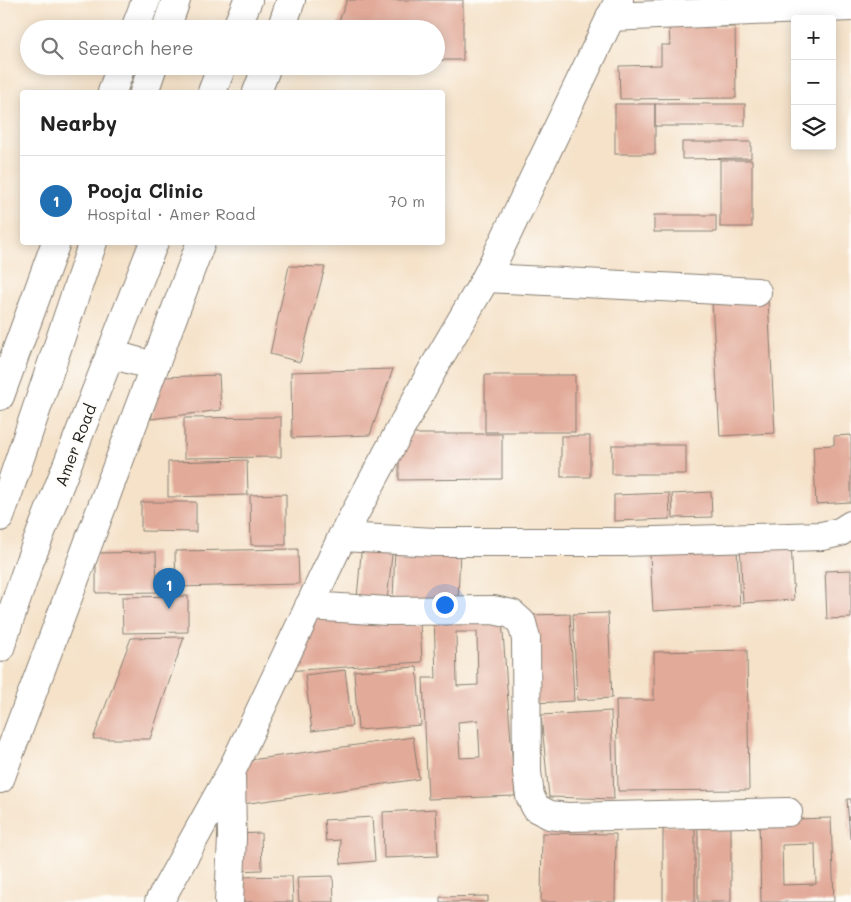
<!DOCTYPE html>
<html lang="en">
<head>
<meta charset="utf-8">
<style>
	:root { --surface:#fff; --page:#f6f6f6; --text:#222; --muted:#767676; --line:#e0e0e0; --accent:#1f6fb2 }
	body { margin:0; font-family:Mali,sans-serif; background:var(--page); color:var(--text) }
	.controls { position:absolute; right:15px; top:15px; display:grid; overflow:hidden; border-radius:5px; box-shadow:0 2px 12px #0003 }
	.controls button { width:45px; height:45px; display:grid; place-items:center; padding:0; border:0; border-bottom:1px solid var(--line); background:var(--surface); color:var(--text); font:25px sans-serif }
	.you { position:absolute; left:444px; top:604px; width:18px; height:18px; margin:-12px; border:4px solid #fff; border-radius:50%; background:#1a73e8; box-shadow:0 0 0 8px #1a73e833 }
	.badge { display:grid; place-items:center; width:32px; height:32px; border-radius:50%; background:var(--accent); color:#fff; font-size:16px; font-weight:700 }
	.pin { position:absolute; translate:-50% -41px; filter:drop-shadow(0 1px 2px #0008) }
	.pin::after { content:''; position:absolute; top:26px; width:18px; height:15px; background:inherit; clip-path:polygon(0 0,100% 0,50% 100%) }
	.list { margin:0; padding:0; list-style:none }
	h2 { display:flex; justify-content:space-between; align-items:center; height:65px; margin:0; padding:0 20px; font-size:21px }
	h2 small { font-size:16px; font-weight:400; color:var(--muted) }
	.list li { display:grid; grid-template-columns:32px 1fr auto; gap:15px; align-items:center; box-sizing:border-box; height:90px; padding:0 20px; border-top:1px solid var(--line) }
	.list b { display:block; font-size:19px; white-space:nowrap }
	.list p { margin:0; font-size:16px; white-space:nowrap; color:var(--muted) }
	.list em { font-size:16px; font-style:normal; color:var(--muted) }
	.icon { flex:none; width:28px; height:28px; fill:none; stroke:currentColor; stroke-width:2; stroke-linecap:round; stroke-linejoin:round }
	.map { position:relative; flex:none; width:851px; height:902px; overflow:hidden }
	.search { position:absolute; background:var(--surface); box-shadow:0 2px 12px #0003; left:20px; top:20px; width:425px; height:55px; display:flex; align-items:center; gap:12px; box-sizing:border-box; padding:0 18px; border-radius:28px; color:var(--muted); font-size:19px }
	.panel { position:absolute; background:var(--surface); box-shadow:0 2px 12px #0003; left:20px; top:90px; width:425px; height:155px; border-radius:5px }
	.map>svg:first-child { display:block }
	.building { fill:#e2aa99; fill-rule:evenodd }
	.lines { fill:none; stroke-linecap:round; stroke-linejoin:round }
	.minor-casing { stroke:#887f72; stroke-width:30 }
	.tertiary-casing { stroke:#887f72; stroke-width:30 }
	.trunk-casing { stroke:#887f72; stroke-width:30 }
	.minor { stroke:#fff; stroke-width:28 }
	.tertiary { stroke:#fff; stroke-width:28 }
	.trunk { stroke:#fff; stroke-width:28 }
	.labels { text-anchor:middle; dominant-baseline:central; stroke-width:4; stroke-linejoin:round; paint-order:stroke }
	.street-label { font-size:16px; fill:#1c1c1c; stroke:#fdfcf7 }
</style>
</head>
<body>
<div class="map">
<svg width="851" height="902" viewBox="0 0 851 902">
	<rect width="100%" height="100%" fill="#fdfcf7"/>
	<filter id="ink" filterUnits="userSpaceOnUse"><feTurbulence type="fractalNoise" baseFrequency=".02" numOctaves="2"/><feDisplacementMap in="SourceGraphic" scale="10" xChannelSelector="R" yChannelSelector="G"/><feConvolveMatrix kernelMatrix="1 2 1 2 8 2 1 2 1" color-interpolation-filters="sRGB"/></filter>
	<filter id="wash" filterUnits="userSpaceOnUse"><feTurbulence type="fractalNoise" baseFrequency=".0096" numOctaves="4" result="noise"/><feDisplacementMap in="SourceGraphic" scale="20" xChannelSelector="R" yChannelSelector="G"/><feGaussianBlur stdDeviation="1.12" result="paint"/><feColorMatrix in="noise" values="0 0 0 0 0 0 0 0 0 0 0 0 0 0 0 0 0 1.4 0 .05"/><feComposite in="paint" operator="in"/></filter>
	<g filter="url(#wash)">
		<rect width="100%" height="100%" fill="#f5e2c9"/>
		<g id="blocks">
			<g class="building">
				<path d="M347,0H463V60H436V29H336Z"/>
				<path d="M669,27H735L736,98L620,99L619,66L661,65V45H670Z"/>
				<rect x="615" y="104" width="40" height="50"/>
				<rect x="655" y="104" width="90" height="22"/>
				<path d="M682,142H751V158L682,159Z"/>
				<rect x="720" y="160" width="32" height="67"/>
				<rect x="654" y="215" width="62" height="17"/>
				<path d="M289,266L325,267L300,362L270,354Z"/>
				<path d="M768,299L775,433L720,436L712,302Z"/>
				<path d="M393,369L370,435L292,438L291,372Z"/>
				<path d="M219,375L221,410L151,419L163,377Z"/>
				<rect x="485" y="375" width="90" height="57"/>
				<path d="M281,417V457L184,458V418Z"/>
				<path d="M399,434H502V479L399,480Z"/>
				<path d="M851,435V502L816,504L813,446L834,445V436Z"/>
				<rect x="561" y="436" width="29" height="41"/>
				<rect x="612" y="445" width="74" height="29"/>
				<path d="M247,460L248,495L168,497V462Z"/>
				<path d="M711,492L712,517L673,518L672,494Z"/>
				<path d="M669,493L670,519L614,521V495Z"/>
				<path d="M286,494V545H251L250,495Z"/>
				<path d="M141,502H196V532L141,531Z"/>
				<path d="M791,542L794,600L743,603L740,544Z"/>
				<path d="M362,543L393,546L387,601L357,598Z"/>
				<path d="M395,547L460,549L458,601L393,600Z"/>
				<path d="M298,549L299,584L176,587L175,551Z"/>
				<path d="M737,549L740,606L653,611L650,554Z"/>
				<path d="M156,552L157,592L96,593V553Z"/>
				<path d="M851,570V618L827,619L825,571Z"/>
				<path d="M188,596V632L123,633L122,597Z"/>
				<path d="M608,613L612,698L577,700L573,614Z"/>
				<path d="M570,614L574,701L534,703L530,615Z"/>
				<path d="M434,615L502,619L515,796L428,799L423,678H436ZM456,632H477L478,685L457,686ZM478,720L480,757L460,758L458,722Z"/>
				<path d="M314,618L420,621L422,662L285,671Z"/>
				<path d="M184,637L150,739H93L131,638Z"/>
				<path d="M747,650L749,790L618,791L616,700H654V652Z"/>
				<path d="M417,667L421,725L358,730L354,671Z"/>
				<path d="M345,670L352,726L312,731L305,675Z"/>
				<path d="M611,711L614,799L549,797L541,715Z"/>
				<path d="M413,737L419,779L243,804L237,762Z"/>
				<path d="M847,799H851V838H850Z"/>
				<path d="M436,809L438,856L384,858L383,812Z"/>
				<path d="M372,817L375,861L341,864L340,840L326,841L324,820Z"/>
				<path d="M831,818L834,902H761L759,820ZM815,844L816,884L783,885L782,845Z"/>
				<rect x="663" y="826" width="32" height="76"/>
				<rect x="698" y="826" width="33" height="76"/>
				<path d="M261,833L262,870L236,871L235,834Z"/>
				<path d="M542,833L616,834L615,902H541Z"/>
				<path d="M292,876L293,902H232V877Z"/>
				<path d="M333,876L334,902H299L297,877Z"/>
				<path d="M488,896V902H440V897Z"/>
			</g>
		</g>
	</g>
	<g filter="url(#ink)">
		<use href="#blocks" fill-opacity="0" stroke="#887f72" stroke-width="1"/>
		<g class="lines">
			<g class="minor-casing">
				<g id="minor">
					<path d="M610,17L851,7"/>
					<path d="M486,278L757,292"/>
					<path d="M342,537L435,542H622L822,536L840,532L851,525"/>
					<path d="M309,606L388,611L493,610L512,614L522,623L526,639L527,772L530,796L536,808L550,815L567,817L788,812"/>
					<path d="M159,902L231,772L342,537L434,367L486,278L619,0"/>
					<path d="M229,902L232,838L231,774"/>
				</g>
			</g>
			<g class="tertiary-casing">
				<g id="tertiary">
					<path d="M135,29L146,0"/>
					<path d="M281,29L291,0"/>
					<path d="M112,92L121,66"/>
					<path d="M257,92L267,66"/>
					<path d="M0,396L56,242"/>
					<path d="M0,779L201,242"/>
				</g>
			</g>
			<g class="trunk-casing">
				<g id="trunk">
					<path d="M166,29L176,0"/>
					<path d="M236,29L248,0"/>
					<path d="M144,92L153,66"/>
					<path d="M212,92L222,66"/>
					<path d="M110,354L154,366"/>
					<path d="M0,517L93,242"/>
					<path d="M0,648L29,563L154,242"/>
				</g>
			</g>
			<use href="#minor" class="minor"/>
			<use href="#tertiary" class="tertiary"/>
			<use href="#trunk" class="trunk"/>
		</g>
	</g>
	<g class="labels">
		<g class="street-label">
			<text transform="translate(75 445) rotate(-69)">Amer Road</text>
		</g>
	</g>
</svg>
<div class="controls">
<button>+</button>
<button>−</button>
<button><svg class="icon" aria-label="layers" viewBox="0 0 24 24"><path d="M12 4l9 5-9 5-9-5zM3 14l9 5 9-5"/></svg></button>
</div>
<div class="you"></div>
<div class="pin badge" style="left:169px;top:609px">1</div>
<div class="search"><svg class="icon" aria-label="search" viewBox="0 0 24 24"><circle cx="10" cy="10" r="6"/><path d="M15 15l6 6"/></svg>Search here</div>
<section class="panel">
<h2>Nearby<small></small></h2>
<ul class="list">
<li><span class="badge">1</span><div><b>Pooja Clinic</b><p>Hospital · Amer Road</p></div><em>70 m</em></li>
</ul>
</section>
</div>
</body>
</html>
